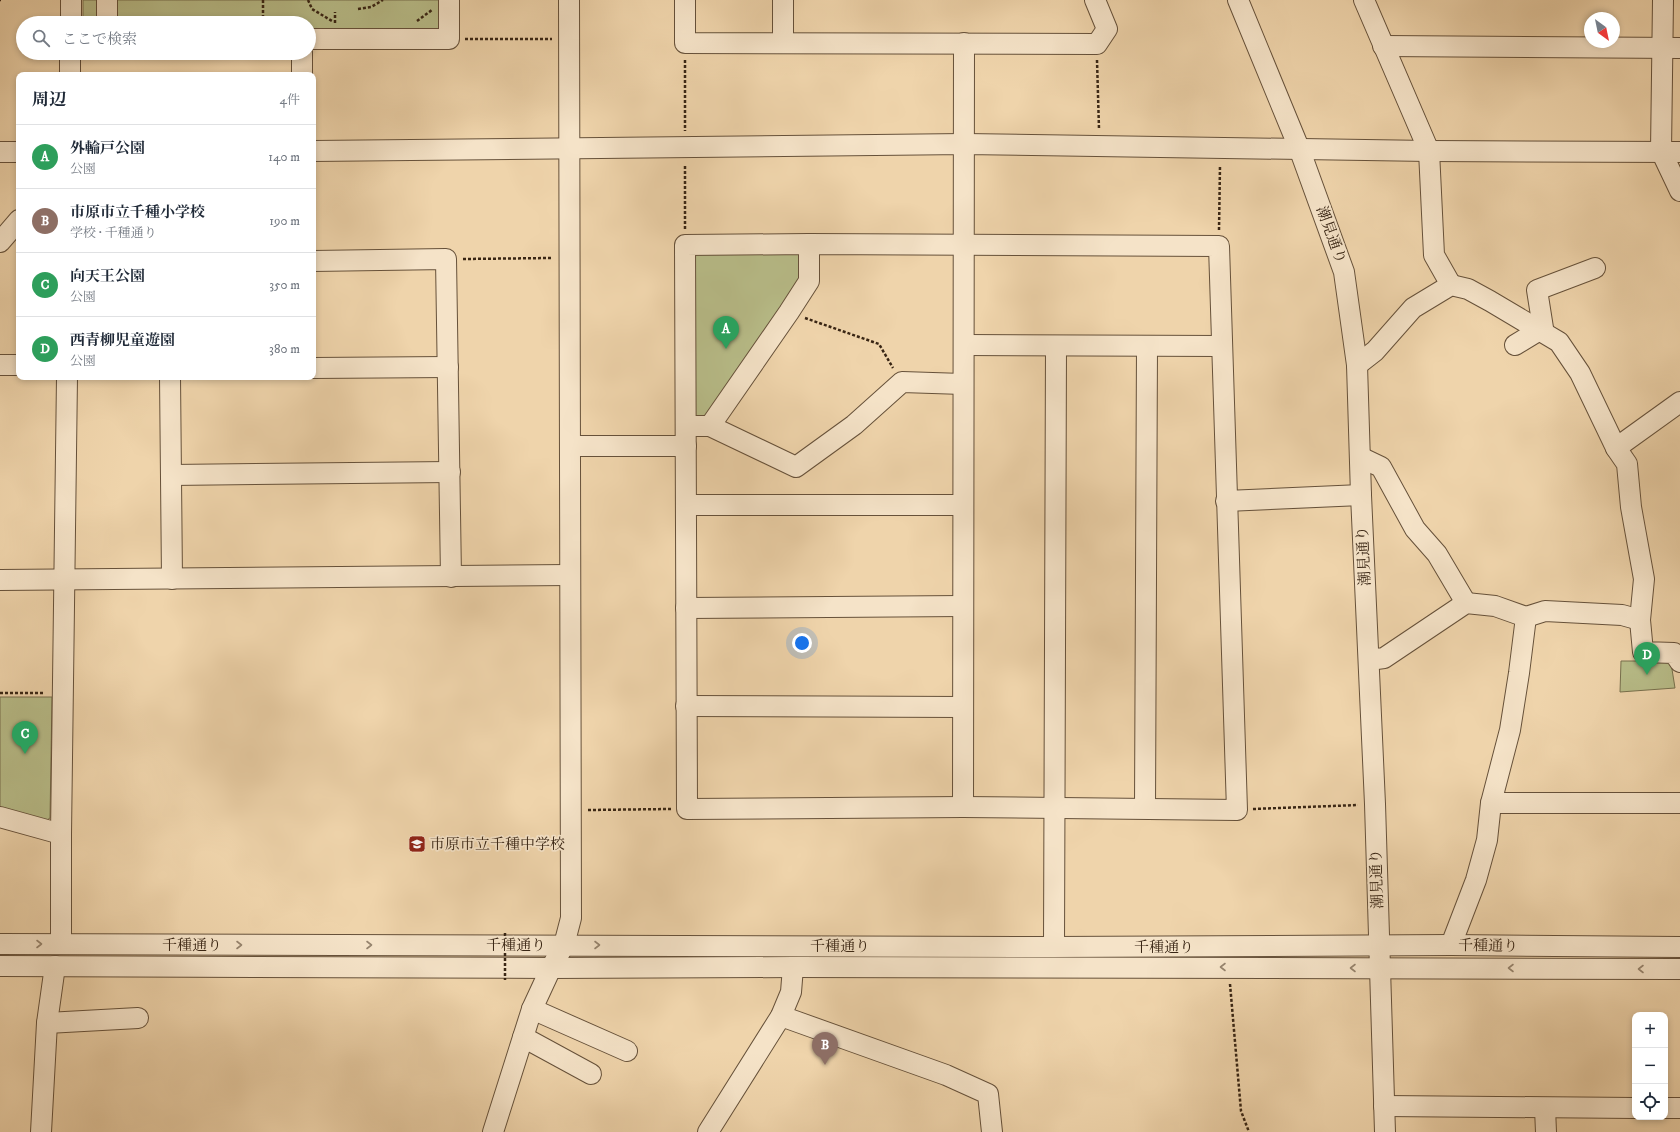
<!DOCTYPE html>
<html lang="ja">
<head>
<meta charset="utf-8">
<style>
	:root { --surface:#fff; --page:#f6f6f7; --text:#1f2937; --muted:#747a83; --line:#e0e1e3; --accent:#8f2418 }
	body { margin:0; font-family:"IM FELL DW Pica","Noto Serif JP",serif; background:var(--page); color:var(--text) }
	.controls { position:absolute; right:12px; bottom:12px; display:grid; overflow:hidden; border-radius:8px; box-shadow:0 2px 6px #0003 }
	.controls button { width:36px; height:36px; display:grid; place-items:center; padding:0; border:0; border-bottom:1px solid var(--line); background:var(--surface); color:var(--text); font:20px sans-serif }
	.compass { position:absolute; left:1584px; top:12px; width:36px; height:36px; border-radius:50%; background:var(--surface); box-shadow:0 2px 6px #0003; rotate:147deg }
	.you { position:absolute; left:802px; top:643px; width:14px; height:14px; margin:-10px; border:3px solid #fff; border-radius:50%; background:#1a73e8; box-shadow:0 0 0 6px #1a73e833 }
	.badge { display:grid; place-items:center; width:26px; height:26px; border-radius:50%; background:var(--accent); color:#fff; font-size:13px; font-weight:700 }
	.pin { position:absolute; translate:-50% -33px; filter:drop-shadow(0 1px 2px #0008) }
	.pin::after { content:''; position:absolute; top:21px; width:14px; height:12px; background:inherit; clip-path:polygon(0 0,100% 0,50% 100%) }
	.list { margin:0; padding:0; list-style:none }
	h2 { display:flex; justify-content:space-between; align-items:center; height:52px; margin:0; padding:0 16px; font-size:17px }
	h2 small { font-size:13px; font-weight:400; color:var(--muted) }
	.list li { display:grid; grid-template-columns:26px 1fr auto; gap:12px; align-items:center; box-sizing:border-box; height:64px; padding:0 16px; border-top:1px solid var(--line) }
	.list b { display:block; font-size:15px; white-space:nowrap }
	.list p { margin:0; font-size:13px; white-space:nowrap; color:var(--muted) }
	.list em { font-size:13px; font-style:normal; color:var(--muted) }
	.icon { flex:none; width:22px; height:22px; fill:none; stroke:currentColor; stroke-width:2; stroke-linecap:round; stroke-linejoin:round }
	.map { position:relative; flex:none; width:1680px; height:1132px; overflow:hidden }
	.search { position:absolute; background:var(--surface); box-shadow:0 2px 6px #0003; left:16px; top:16px; width:300px; height:44px; display:flex; align-items:center; gap:10px; box-sizing:border-box; padding:0 14px; border-radius:22px; color:var(--muted); font-size:15px }
	.panel { position:absolute; background:var(--surface); box-shadow:0 2px 6px #0003; left:16px; top:72px; width:300px; height:308px; border-radius:8px }
	.map>svg:first-child { display:block }
	.green { fill:#b8bd89; stroke:#78714e }
	.lines { fill:none; stroke-linecap:round; stroke-linejoin:round }
	.minor-casing { stroke:#66513a; stroke-width:22 }
	.path { stroke:#382514; stroke-width:2.5; stroke-dasharray:3 2; stroke-linecap:butt }
	.minor { stroke:#f5e3c8; stroke-width:20 }
	.path-bridge { stroke:#382514; stroke-width:2.5; stroke-dasharray:3 2; stroke-linecap:butt }
	.oneway { stroke:#96846e }
	.labels { text-anchor:middle; dominant-baseline:central; stroke-width:3.5; stroke-linejoin:round; paint-order:stroke }
	.street-label { font-size:15px; fill:#382514; stroke:#f5e3c8 }
	.poi-label { font-size:15px; fill:#382514; stroke:#f5e3c8; text-anchor:start }
</style>
</head>
<body>
<div class="map">
<svg width="1680" height="1132" viewBox="0 0 1680 1132">
	<rect width="100%" height="100%" fill="#efd4ab"/>
	<filter id="stains"><feTurbulence type="fractalNoise" baseFrequency=".005" numOctaves="4"/><feColorMatrix values="0 0 0 0 .2 0 0 0 0 .09 0 0 0 0 .02 0 0 0 .5 -.17"/></filter>
	<radialGradient id="worn" r=".72"><stop offset=".6" stop-color="#630" stop-opacity="0"/><stop offset="1" stop-color="#630" stop-opacity=".3"/></radialGradient>
	<g class="green">
		<path d="M83,0H442V25L437,30L309,32V23H83Z"/>
		<path d="M800,251L804,281L710,418L695,416L694,256L701,252Z"/>
		<path d="M1621,661H1663L1671,663L1675,688L1620,692Z"/>
		<path d="M0,697H52L50,818L44,822L0,810Z"/>
	</g>
	<g class="lines">
		<g class="minor-casing">
			<g id="minor">
				<path d="M685,0V43L1097,44L1107,29L1095,0"/>
				<path d="M783,0V42"/>
				<path d="M1238,0L1299,148L1344,272L1357,365L1361,495L1375,804L1385,1132"/>
				<path d="M1364,0L1429,151L1434,255L1451,285"/>
				<path d="M1663,0L1661,151L1680,191"/>
				<path d="M71,23V0"/>
				<path d="M107,23V0"/>
				<path d="M309,39H449V0"/>
				<path d="M1383,46L1680,48"/>
				<path d="M302,53V75"/>
				<path d="M70,75V53"/>
				<path d="M313,151L965,144L1429,151L1680,152"/>
				<path d="M0,152H19"/>
				<path d="M0,242L19,220"/>
				<path d="M809,244L1219,246L1237,810L963,807L687,809L685,245Z"/>
				<path d="M313,261L446,259L451,577"/>
				<path d="M964,345L1221,346"/>
				<path d="M1515,345L1543,328L1537,290L1595,268"/>
				<path d="M0,365H19"/>
				<path d="M1357,365L1375,351L1413,308L1451,285L1468,289L1490,301L1559,342L1580,373L1616,448L1627,464L1631,507L1644,579L1640,620L1643,652L1674,653L1680,662"/>
				<path d="M313,368L448,367"/>
				<path d="M170,377L172,579"/>
				<path d="M686,426H710L796,467L854,425L902,382L963,384"/>
				<path d="M710,426L789,312L809,281V244"/>
				<path d="M570,446H686"/>
				<path d="M1616,448L1680,402"/>
				<path d="M1360,457L1381,467L1415,529L1437,554L1466,603"/>
				<path d="M171,475L450,472"/>
				<path d="M1226,501L1361,495"/>
				<path d="M686,505H963"/>
				<path d="M0,580L570,575"/>
				<path d="M686,608L963,606"/>
				<path d="M1369,660L1384,658L1466,603L1495,606L1526,617L1545,611L1622,615L1640,620"/>
				<path d="M686,706L963,707"/>
				<path d="M1491,803H1680"/>
				<path d="M963,807L964,43"/>
				<path d="M1145,808L1147,346"/>
				<path d="M0,817L61,834"/>
				<path d="M0,944L1054,947L1451,945L1680,947"/>
				<path d="M61,944V834L67,377"/>
				<path d="M1451,945L1476,880L1487,840L1491,803L1510,730L1519,673L1526,617"/>
				<path d="M1054,947L1056,346"/>
				<path d="M0,966L551,968L793,967L1680,969"/>
				<path d="M532,1009L627,1051"/>
				<path d="M781,1016L946,1075L988,1094L992,1132"/>
				<path d="M47,1023L138,1018"/>
				<path d="M523,1037L591,1074"/>
				<path d="M1384,1106L1635,1108"/>
				<path d="M1545,1108L1546,1132"/>
				<path d="M1665,1108H1680"/>
				<path d="M41,1132L47,1023L55,966"/>
				<path d="M493,1132L532,1009L551,968L564,945L571,918L569,0"/>
				<path d="M708,1132L781,1016L791,992L793,967"/>
			</g>
		</g>
		<g class="path">
			<path d="M0,0H1"/>
			<path d="M263,0V23"/>
			<path d="M308,0L312,9L332,21"/>
			<path d="M358,9L371,7L383,0"/>
			<path d="M417,21L432,10"/>
			<path d="M335,23V12"/>
			<path d="M465,39H552"/>
			<path d="M685,60V131"/>
			<path d="M1097,60L1099,129"/>
			<path d="M685,229V164"/>
			<path d="M1219,230L1220,165"/>
			<path d="M463,259L552,258"/>
			<path d="M805,318L879,344L893,368"/>
			<path d="M0,693H45"/>
			<path d="M1253,809L1358,805"/>
			<path d="M588,810L671,809"/>
			<path d="M1230,984L1241,1111L1249,1132"/>
		</g>
		<use href="#minor" class="minor"/>
		<path class="path-bridge" d="M505,933V980"/>
	</g>
	<defs><path id="oneway-chevron" d="M-2-3.5L2.5 0L-2 3.5" fill="none" stroke-width="1.6" stroke-linecap="round" stroke-linejoin="round"/></defs>
	<g class="oneway">
		<use href="#oneway-chevron" transform="translate(39 944)"/>
		<use href="#oneway-chevron" transform="translate(239 945)"/>
		<use href="#oneway-chevron" transform="translate(369 945)"/>
		<use href="#oneway-chevron" transform="translate(597 945)"/>
		<use href="#oneway-chevron" transform="translate(1223 967) rotate(-180)"/>
		<use href="#oneway-chevron" transform="translate(1353 968) rotate(-180)"/>
		<use href="#oneway-chevron" transform="translate(1511 968) rotate(-180)"/>
		<use href="#oneway-chevron" transform="translate(1641 969) rotate(-180)"/>
	</g>
	<defs>
		<g id="school-square" transform="scale(0.9)"><rect x="-9" y="-9" width="18" height="18" rx="4" fill="#8f2418" stroke="#f5e3c8"/><path d="M0-5L7-2L0 1L-7-2ZM-4 1L0 2.5L4 1V4Q0 6-4 4Z" fill="#fff"/></g>
	</defs>
	<g fill-rule="evenodd">
		<use href="#school-square" x="417" y="844"/>
	</g>
	<g class="labels">
		<g class="street-label">
			<text transform="translate(1331 235) rotate(70)">潮見通り</text>
			<text transform="translate(1364 556) rotate(-93)">潮見通り</text>
			<text transform="translate(1377 879) rotate(-92)">潮見通り</text>
			<text x="192" y="945">千種通り</text>
			<text x="516" y="945">千種通り</text>
			<text x="840" y="946">千種通り</text>
			<text transform="translate(1488 946) rotate(1)">千種通り</text>
			<text x="1164" y="947">千種通り</text>
		</g>
		<g class="poi-label">
			<text x="430" y="844">市原市立千種中学校</text>
		</g>
	</g>
	<rect width="100%" height="100%" filter="url(#stains)"/>
	<rect width="100%" height="100%" fill="url(#worn)"/>
</svg>
<div class="controls">
<button>+</button>
<button>−</button>
<button><svg class="icon" aria-label="locate" viewBox="0 0 24 24"><circle cx="12" cy="12" r="6"/><path d="M12 2v4M12 18v4M2 12h4M18 12h4"/></svg></button>
</div>
<svg class="compass" viewBox="-18 -18 36 36"><path d="M0-13l5 13h-10z" fill="#e53935"/><path d="M0 13l5-13h-10z" fill="#747a83"/></svg>
<div class="you"></div>
<div class="pin badge" style="left:726px;top:349px;background:#2e9e5b">A</div>
<div class="pin badge" style="left:825px;top:1065px;background:#8d6e63">B</div>
<div class="pin badge" style="left:25px;top:754px;background:#2e9e5b">C</div>
<div class="pin badge" style="left:1647px;top:675px;background:#2e9e5b">D</div>
<div class="search"><svg class="icon" aria-label="search" viewBox="0 0 24 24"><circle cx="10" cy="10" r="6"/><path d="M15 15l6 6"/></svg>ここで検索</div>
<section class="panel">
<h2>周辺<small>4件</small></h2>
<ul class="list">
<li><span class="badge" style="background:#2e9e5b">A</span><div><b>外輪戸公園</b><p>公園</p></div><em>140 m</em></li>
<li><span class="badge" style="background:#8d6e63">B</span><div><b>市原市立千種小学校</b><p>学校 · 千種通り</p></div><em>190 m</em></li>
<li><span class="badge" style="background:#2e9e5b">C</span><div><b>向天王公園</b><p>公園</p></div><em>350 m</em></li>
<li><span class="badge" style="background:#2e9e5b">D</span><div><b>西青柳児童遊園</b><p>公園</p></div><em>380 m</em></li>
</ul>
</section>
</div>
</body>
</html>
